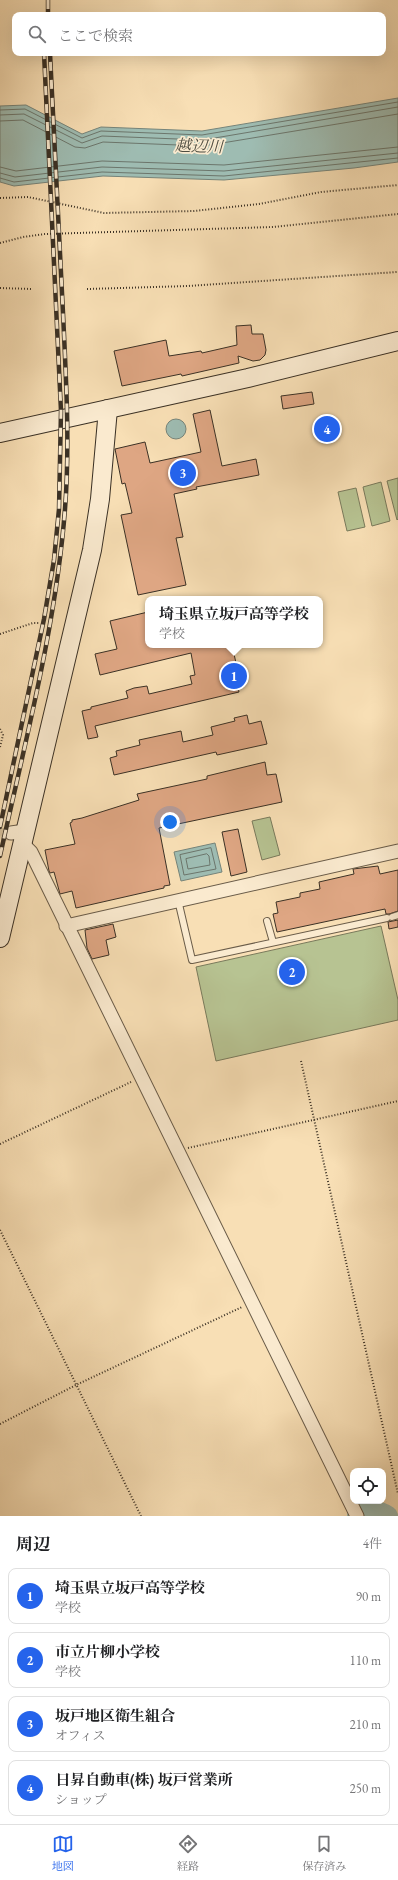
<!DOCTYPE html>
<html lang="ja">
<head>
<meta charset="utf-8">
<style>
	:root { --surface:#fff; --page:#f2f2f2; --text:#202124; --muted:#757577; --line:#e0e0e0; --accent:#2563eb }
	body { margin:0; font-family:"EB Garamond","Noto Serif JP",serif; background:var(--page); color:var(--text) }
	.controls { position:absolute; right:12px; bottom:12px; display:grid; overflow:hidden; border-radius:8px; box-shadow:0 4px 16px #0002 }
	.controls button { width:36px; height:36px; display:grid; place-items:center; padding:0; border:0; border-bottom:1px solid var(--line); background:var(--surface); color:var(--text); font:20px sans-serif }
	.you { position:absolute; left:170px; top:822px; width:14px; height:14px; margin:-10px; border:3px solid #fff; border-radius:50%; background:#1a73e8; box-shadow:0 0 0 6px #1a73e833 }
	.badge { display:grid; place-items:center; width:26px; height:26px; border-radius:50%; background:var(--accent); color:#fff; font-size:13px; font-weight:700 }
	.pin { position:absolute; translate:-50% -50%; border:2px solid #fff; box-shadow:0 1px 4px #0006 }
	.popup { position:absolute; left:145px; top:596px; width:178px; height:52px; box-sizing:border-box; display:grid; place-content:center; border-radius:8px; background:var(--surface); filter:drop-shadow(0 1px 3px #0005); font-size:13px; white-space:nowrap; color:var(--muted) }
	.popup b { font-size:15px; color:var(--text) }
	.popup::after { content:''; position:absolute; left:50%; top:100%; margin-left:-8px; border:8px solid transparent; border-top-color:var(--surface) }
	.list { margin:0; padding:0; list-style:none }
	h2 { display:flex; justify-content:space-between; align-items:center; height:52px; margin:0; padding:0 16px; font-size:17px }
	h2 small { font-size:13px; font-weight:400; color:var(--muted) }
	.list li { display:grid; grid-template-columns:26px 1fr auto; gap:12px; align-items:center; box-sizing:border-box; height:56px; margin:0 8px 8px; padding:0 8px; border:1px solid var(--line); border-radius:8px }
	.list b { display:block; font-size:15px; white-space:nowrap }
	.list p { margin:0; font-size:13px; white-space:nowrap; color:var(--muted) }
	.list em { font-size:13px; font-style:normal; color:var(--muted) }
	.icon { flex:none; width:22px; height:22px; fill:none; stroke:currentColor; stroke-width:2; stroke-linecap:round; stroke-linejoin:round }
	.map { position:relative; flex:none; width:398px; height:1516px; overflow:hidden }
	.search { position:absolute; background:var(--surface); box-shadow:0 4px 16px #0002; left:12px; right:12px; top:12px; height:44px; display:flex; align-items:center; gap:10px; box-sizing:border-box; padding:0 14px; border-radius:8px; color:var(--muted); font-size:15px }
	.sheet { height:308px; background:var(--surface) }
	nav { display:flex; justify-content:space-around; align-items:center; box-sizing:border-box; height:56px; border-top:1px solid var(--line); background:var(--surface); font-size:11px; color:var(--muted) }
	nav a { display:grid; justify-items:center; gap:2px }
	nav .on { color:var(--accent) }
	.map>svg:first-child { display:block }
	.green { fill:#b7c392; stroke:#797a5c }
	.water { fill:#9ebcb2; stroke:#76847a }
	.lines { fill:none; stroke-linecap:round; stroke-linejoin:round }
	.shore { stroke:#6c766c; stroke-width:1 }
	.river { stroke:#9ebcb2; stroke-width:20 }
	.building { fill:#dea683; stroke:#3b3125 }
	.street-tunnel { stroke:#d2bc98; stroke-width:13; stroke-dasharray:13 6; stroke-linecap:butt }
	.lane-casing { stroke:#6a5c49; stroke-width:8 }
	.street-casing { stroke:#6a5c49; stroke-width:15 }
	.secondary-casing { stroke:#3b3125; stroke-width:20 }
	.path { stroke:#3b3125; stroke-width:2; stroke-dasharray:1 2; stroke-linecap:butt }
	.lane { stroke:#faeacf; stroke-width:6 }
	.street { stroke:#faeacf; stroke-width:13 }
	.secondary { stroke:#faeacf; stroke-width:18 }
	.rail-casing { stroke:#3b3125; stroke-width:4.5 }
	.rail { stroke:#faeacf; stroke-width:3; stroke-dasharray:9; stroke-linecap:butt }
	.labels { text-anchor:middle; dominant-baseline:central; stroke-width:3.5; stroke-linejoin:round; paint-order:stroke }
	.water-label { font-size:16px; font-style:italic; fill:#4f4d41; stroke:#faeacf }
</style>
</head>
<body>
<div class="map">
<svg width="398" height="1516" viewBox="0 0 398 1516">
	<rect width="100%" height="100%" fill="#f8dfb5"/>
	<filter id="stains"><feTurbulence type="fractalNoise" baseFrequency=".005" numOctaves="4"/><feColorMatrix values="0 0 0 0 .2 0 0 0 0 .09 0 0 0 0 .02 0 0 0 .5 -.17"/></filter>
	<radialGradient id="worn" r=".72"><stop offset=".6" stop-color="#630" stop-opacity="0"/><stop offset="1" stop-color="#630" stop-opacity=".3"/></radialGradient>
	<g class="green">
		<path d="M398,478V519L397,520L387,481Z"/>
		<path d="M381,482L390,521L372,526L363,487Z"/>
		<path d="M356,488L365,527L347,531L338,492Z"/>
		<path d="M270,817L280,855L262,860L252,821Z"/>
		<path d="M381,926L398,1000V1020L216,1061L196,967Z"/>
	</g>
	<g class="water">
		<path d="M398,98V162L354,168L224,180L103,176L14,186L0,182V106L26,105L82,134L101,127L202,131Z"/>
		<circle cx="176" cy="429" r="10"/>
		<path d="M215,843L222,872L181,881L174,852Z"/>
	</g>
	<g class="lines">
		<g class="shore">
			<path d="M0,110L25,109L82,138L101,131L202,135L398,102"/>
			<path d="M0,115L24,114L82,143L102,136L203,140L398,107"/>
			<path d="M0,121L23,120L75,147L85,148L103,142L204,146L398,114"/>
			<path d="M0,167L16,171L102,161L224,165L398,147"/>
			<path d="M0,173L15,177L102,167L224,171L398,153"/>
			<path d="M0,178L14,182L102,172L224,176L398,158"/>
			<path d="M211,848L216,869L184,875L180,855Z"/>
			<path d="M207,854L209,856L210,865L188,869L186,859Z"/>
		</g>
		<path class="river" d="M357,1516C369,1510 377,1509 388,1516"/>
	</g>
	<g class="building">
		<path d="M251,325L252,334H263L266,350L265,355L260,360L253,361L238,356L239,363L182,376L181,374L122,386L114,351L166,340L169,356L201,351L202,353L237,345L236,326Z"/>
		<path d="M312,392L314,404L283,409L281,396Z"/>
		<path d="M210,410L222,466L256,459L259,475L196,487L197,489L174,494L183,537L176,538L186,585L138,595L121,515L132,513L125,483L122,484L115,449L145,442L150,463L201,452L193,414Z"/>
		<path d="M148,612V645H232L236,663H232L239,692L95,726L98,737L88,739L82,711L91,709V707L128,698L126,691L134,688L147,686L149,694L192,684L190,676L195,675L191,653L100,675L95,654L117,649L110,621Z"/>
		<path d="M247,715L249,724L261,721L267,744L217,755L216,752L114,775L110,758L117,756L116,751L140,745L139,740L181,731L183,742L213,735L211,727L235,721L234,718Z"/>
		<path d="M265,762L267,775L276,774L282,802L159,828L170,885L164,886V888L76,908L72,891L60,894L54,872L50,873L49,871L45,850L75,844L70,823L72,822V820L82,818L139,800L137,794L207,779V776Z"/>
		<path d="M238,829L247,872L231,876L222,832Z"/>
		<path d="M378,866L380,874L398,870V911L389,914H386L385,909L277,932L273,914L278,913L276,902L300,897V893L320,889L319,882L354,874L353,869Z"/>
		<path d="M398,920V927L389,929L388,922Z"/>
		<path d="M113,924L116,937L106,940L109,955L92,959L87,948L85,930Z"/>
	</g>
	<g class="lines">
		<path class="street-tunnel" d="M0,835L11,833"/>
		<g class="lane-casing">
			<g id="lane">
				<path d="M178,900L192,960L387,918"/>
				<path d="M392,917L398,915"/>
				<path d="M267,921L273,942"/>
			</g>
		</g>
		<g class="street-casing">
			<g id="street">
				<path d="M11,833L25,831"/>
				<path d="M22,843L31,852L357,1516"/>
				<path d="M66,926L398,851"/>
			</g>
		</g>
		<g class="secondary-casing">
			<g id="secondary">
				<path d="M0,433L248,378L398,341"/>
				<path d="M0,938L92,550L100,499L108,409"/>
			</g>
		</g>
		<g class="path">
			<path d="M0,198L28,197L104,213L194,211L259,204L321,192L398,185"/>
			<path d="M0,243L23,237L45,234L273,227L398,214"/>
			<path d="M0,288L31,289"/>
			<path d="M87,289L188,286L397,272"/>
			<path d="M0,634L33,623H39"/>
			<path d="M0,729L3,735L0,747"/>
			<path d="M301,1061L398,1494"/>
			<path d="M0,1144L131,1082"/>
			<path d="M188,1148L398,1101"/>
			<path d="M0,1230L141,1516"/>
			<path d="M0,1424L76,1385L242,1307"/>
		</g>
		<use href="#lane" class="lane"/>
		<use href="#street" class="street"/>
		<use href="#secondary" class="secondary"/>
		<g class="rail-casing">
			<g id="rail">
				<path d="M48,0V15"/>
				<path d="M0,827L44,619L54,560L59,509L61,411L44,53"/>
				<path d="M0,856C25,742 56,626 65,509C70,444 66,378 63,313C59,227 54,140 50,53"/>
			</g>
		</g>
		<use href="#rail" class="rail"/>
	</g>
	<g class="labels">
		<g class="water-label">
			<text transform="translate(199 146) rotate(2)">越辺川</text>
		</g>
	</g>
	<rect width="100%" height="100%" filter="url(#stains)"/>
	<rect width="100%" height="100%" fill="url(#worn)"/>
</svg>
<div class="controls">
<button><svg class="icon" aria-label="locate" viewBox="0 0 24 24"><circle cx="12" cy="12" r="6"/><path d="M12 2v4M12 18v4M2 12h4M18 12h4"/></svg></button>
</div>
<div class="you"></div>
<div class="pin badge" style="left:234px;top:676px">1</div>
<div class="popup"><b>埼玉県立坂戸高等学校</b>学校</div>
<div class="pin badge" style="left:292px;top:972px">2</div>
<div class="pin badge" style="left:183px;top:473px">3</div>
<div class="pin badge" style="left:327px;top:429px">4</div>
<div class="search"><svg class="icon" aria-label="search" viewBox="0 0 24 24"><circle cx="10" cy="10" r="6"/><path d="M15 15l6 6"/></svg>ここで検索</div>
</div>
<section class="sheet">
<h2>周辺<small>4件</small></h2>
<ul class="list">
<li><span class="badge">1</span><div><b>埼玉県立坂戸高等学校</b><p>学校</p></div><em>90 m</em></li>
<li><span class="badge">2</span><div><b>市立片柳小学校</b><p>学校</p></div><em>110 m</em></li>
<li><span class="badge">3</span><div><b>坂戸地区衛生組合</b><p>オフィス</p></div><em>210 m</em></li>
<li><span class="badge">4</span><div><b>日昇自動車(株) 坂戸営業所</b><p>ショップ</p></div><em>250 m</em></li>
</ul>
</section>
<nav>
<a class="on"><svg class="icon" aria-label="map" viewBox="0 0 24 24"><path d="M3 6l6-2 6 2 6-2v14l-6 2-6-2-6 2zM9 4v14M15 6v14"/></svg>地図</a>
<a><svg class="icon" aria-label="directions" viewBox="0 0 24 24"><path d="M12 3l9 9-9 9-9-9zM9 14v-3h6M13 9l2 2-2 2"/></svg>経路</a>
<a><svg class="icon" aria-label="saved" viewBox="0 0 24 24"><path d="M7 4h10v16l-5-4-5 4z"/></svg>保存済み</a>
</nav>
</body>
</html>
